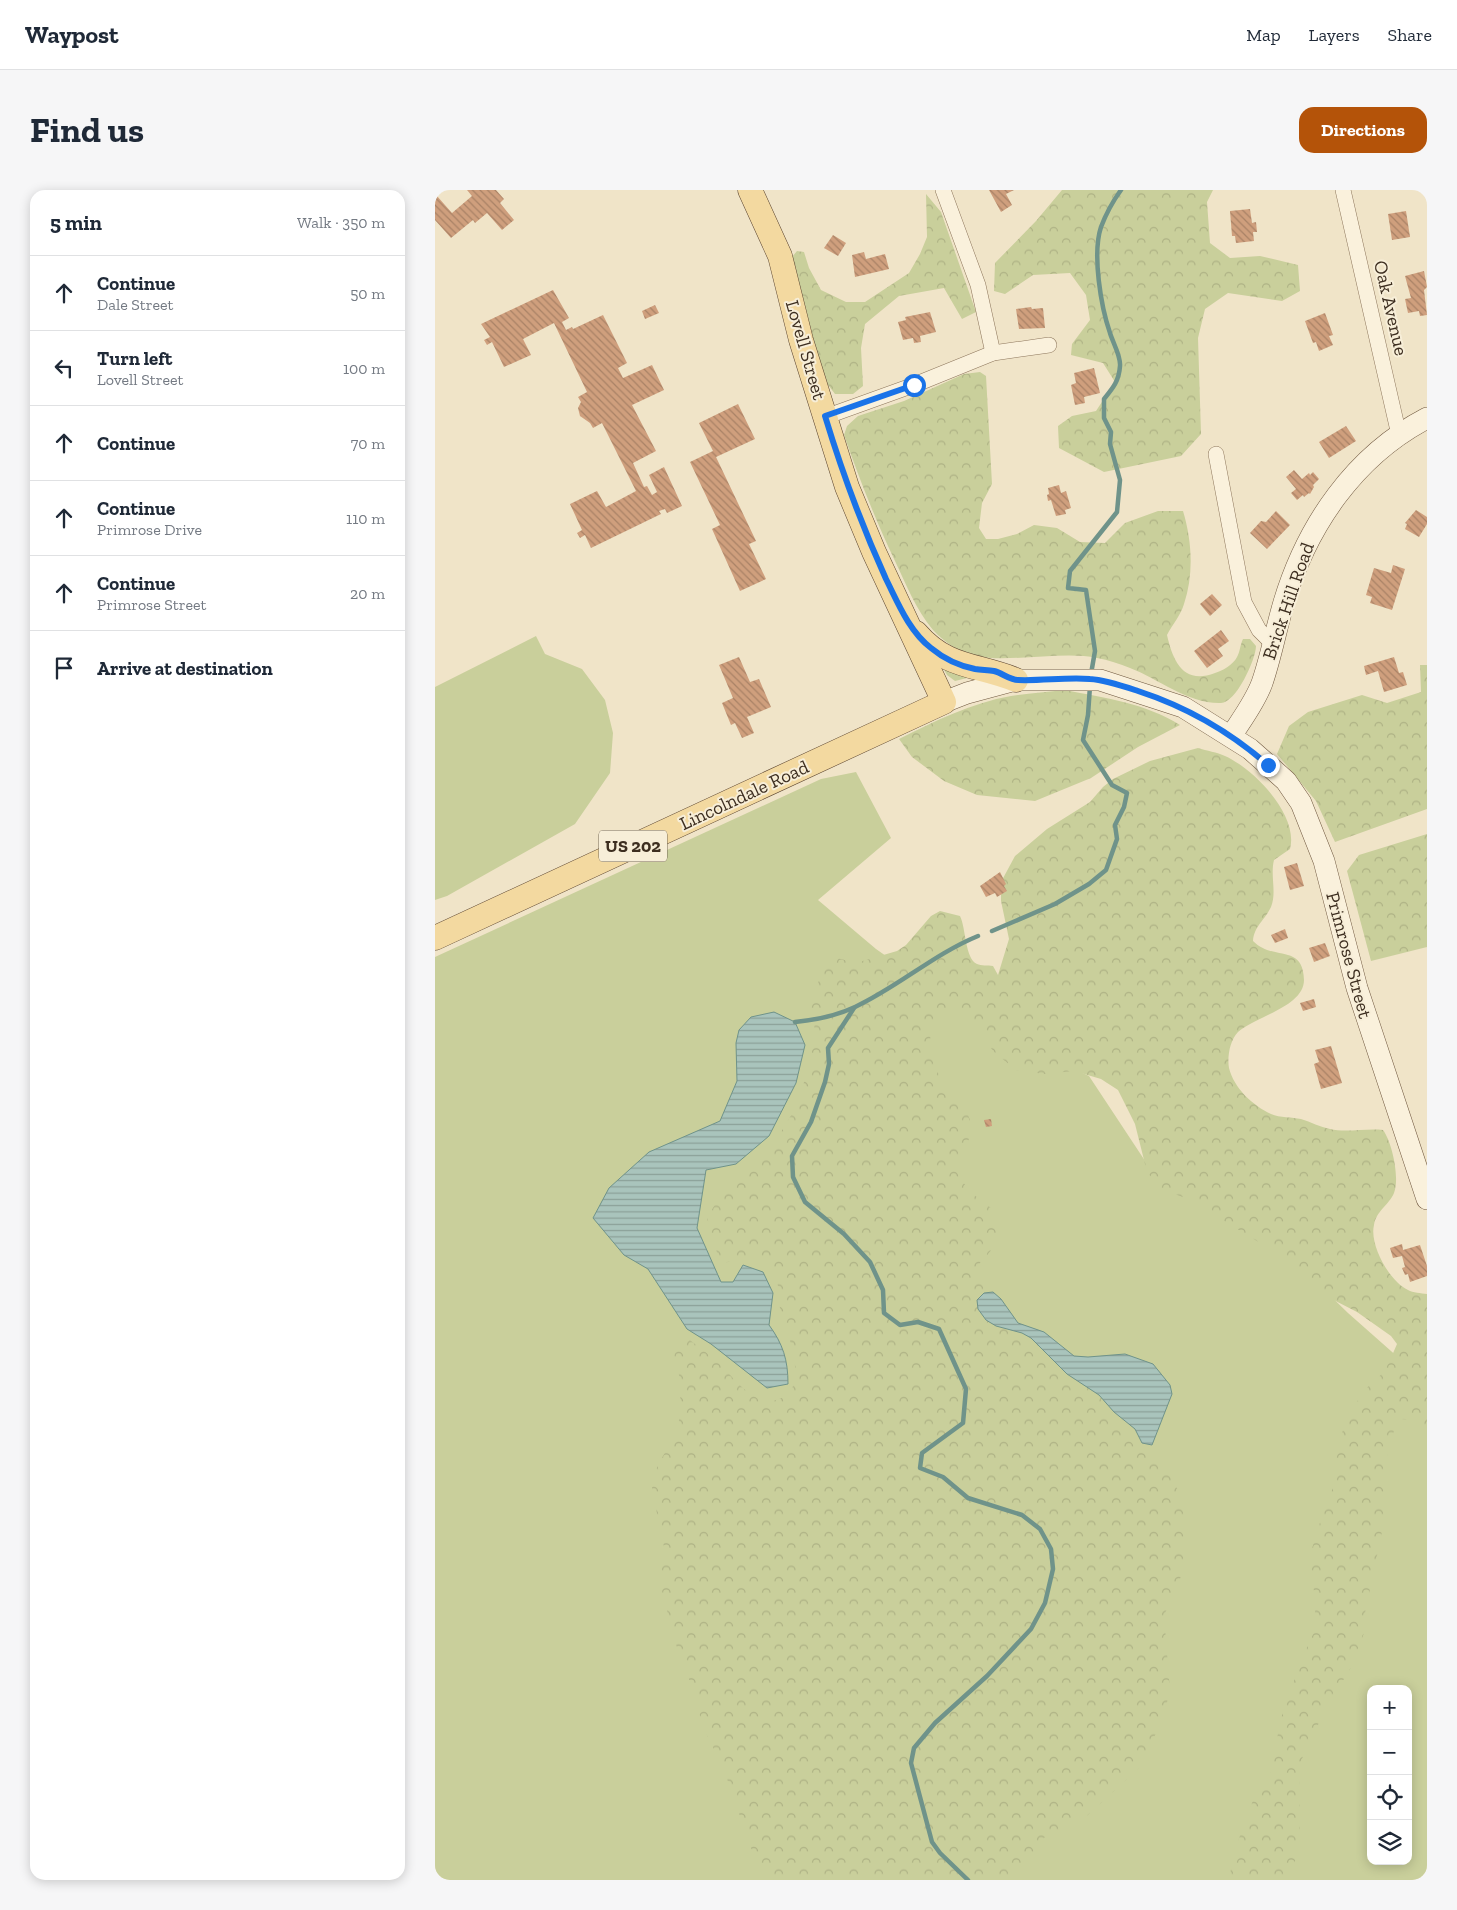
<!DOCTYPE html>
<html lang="en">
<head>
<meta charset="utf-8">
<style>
	:root { --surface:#fff; --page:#f6f6f7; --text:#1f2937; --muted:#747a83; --line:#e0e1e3; --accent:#b45309 }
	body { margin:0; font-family:"Zilla Slab",serif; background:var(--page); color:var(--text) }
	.controls { position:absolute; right:15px; bottom:15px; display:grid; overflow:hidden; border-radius:10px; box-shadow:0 2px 12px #0003 }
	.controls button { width:45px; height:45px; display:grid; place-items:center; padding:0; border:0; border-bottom:1px solid var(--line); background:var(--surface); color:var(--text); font:25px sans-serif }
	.stop { position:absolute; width:15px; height:15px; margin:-11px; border:4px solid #1a73e8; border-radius:50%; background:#fff }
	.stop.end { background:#1a73e8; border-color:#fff; box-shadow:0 1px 5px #0008 }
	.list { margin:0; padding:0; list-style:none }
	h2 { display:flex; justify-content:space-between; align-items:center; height:65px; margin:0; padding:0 20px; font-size:21px }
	h2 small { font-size:16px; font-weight:400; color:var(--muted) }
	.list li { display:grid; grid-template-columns:32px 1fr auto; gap:15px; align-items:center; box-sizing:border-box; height:75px; padding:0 20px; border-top:1px solid var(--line) }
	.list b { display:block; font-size:19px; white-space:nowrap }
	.list p { margin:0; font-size:16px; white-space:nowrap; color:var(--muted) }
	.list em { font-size:16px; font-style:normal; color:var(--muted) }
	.icon { flex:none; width:28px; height:28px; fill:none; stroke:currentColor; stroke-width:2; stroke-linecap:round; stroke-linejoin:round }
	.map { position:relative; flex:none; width:992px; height:1690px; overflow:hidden; border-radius:15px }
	header { display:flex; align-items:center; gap:30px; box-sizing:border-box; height:70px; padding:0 25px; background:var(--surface); border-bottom:1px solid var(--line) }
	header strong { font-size:24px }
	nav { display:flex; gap:28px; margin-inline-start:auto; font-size:18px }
	.intro { display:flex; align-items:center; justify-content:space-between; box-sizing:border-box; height:120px; padding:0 30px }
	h1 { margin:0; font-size:35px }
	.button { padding:12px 22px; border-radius:15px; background:var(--accent); color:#fff; font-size:18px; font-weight:700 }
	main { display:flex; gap:30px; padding:0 30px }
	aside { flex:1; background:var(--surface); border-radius:15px; box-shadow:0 2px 12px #0003 }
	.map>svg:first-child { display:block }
	.grass { fill:#c9cf9b; fill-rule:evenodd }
	.forest { fill:url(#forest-crowns) }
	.water { fill:url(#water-rules); stroke:#6f938a }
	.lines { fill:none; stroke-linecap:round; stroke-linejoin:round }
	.stream { stroke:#6f938a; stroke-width:4.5 }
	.building { fill:url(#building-back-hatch) }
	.street-casing { stroke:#8d765c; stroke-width:16 }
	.secondary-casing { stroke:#6f573f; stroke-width:22 }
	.primary-casing { stroke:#5b4430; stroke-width:25 }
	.street { stroke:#faf1dc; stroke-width:15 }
	.secondary { stroke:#faf1dc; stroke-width:21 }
	.primary { stroke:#f3d9a0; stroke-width:24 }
	.route { stroke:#1a73e8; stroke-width:6 }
	.labels { text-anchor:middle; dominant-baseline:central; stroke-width:4; stroke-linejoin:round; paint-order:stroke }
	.shield { fill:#f7eed8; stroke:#756857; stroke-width:1 }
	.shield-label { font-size:18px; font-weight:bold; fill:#3d2e20 }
	.street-label { font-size:19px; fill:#3d2e20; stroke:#f7eed8 }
</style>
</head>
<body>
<header>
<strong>Waypost</strong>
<nav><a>Map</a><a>Layers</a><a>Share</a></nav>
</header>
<div class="intro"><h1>Find us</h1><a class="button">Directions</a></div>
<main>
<aside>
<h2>5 min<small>Walk · 350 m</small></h2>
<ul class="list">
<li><svg class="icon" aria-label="ahead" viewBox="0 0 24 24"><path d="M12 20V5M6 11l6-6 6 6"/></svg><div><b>Continue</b><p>Dale Street</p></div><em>50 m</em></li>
<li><svg class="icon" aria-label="left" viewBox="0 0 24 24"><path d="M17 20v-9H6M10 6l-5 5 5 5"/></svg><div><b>Turn left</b><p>Lovell Street</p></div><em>100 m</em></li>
<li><svg class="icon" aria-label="ahead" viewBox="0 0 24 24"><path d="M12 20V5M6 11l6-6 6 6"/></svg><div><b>Continue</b></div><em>70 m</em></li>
<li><svg class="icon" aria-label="ahead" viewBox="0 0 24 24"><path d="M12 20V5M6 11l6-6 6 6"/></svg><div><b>Continue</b><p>Primrose Drive</p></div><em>110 m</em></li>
<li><svg class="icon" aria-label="ahead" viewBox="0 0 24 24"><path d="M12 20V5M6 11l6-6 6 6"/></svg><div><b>Continue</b><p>Primrose Street</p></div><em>20 m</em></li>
<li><svg class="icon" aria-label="arrive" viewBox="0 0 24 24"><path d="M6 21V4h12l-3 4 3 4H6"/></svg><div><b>Arrive at destination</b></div></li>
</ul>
</aside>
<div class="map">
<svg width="992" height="1690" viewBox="0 0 992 1690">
	<defs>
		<pattern id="forest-crowns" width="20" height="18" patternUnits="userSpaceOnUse" patternTransform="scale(1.25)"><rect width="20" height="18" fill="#c9cf9b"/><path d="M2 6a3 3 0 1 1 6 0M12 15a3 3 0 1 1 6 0" fill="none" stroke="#aeb285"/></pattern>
		<pattern id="water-rules" width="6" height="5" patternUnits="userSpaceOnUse" patternTransform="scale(1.25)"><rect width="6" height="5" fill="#a9c4bc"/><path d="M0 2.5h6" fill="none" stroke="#8ba098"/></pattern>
		<pattern id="building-back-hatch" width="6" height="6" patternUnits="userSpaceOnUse" patternTransform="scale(1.25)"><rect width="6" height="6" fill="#cf9f7d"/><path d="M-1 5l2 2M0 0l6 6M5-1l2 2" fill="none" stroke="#a98266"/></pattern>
	</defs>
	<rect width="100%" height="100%" fill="#f0e4c8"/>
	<g class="grass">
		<path d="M101,446L110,464L147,479L170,510L178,543L175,583L140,634L12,706L0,710V497Z"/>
		<path d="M507,476L536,487L520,491L512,485Z"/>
		<path d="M421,582L456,648L383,710L441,759L559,842L654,886L724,992L832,1044L913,1123L982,1184L992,1202V1690H0V767L386,589ZM936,1499H973V1671H936Z"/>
	</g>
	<g class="forest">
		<path d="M627,0H778L772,12L775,53L795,68L825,66L863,75L865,101L847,111L793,103L770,119L763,148L766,244L746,266L669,282L624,258L623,236L637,226L661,221L680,192L668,173L636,165L637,154L655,130L651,105L635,83L598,85L570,104L559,101L560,73L601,31Z"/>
		<path d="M491,4L506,22L541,122L527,129L509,98L464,106L430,134L426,158L428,196L418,204H400L387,187L357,67L362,61L369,62L374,78L386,100L411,112H430L474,83L485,64L492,47Z"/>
		<path d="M545,182L551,186L557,294L547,313L544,338L551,349H563L582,344L599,335L622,338L645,352L670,353L690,333L723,321H748C757,351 759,384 749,414C746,425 737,435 732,445C738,471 748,495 780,483C787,481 798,475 802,467C805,462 805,455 808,449H815L821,456C821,469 801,513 786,513C753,514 724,489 695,478C685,474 673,470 662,468C622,459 551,479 521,459C514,454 504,447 498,440C481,420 471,394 460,371C440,329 424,288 409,245L412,236L423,226L469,211L529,184Z"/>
		<path d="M985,475H992V619L900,652L881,611L842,564L854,536L873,522L927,505L952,513L986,502Z"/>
		<path d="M630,500C670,508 710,513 745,535L703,557L656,588L600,611L542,605L509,591L477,567L464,549C500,531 536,513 576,506C594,503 612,502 630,500Z"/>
		<path d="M763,558C772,561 782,562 790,566C819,579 864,625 855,659L839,670C835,686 842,702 836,717C830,730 819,736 818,751C839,772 868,753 869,790C869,817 819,827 803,842C795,850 792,867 794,878C799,898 817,915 836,924C845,928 857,927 866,929C876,932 885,937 895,939C911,943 931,938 948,940C957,952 965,988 959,1003C954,1015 941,1021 939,1035C934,1055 955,1092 973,1100C978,1103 986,1103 992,1104V1244L984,1231L966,1229L960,1237L950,1273L952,1305L948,1337L930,1423L929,1443L915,1479L890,1520L864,1575L865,1650L861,1669L849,1690H794L799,1662L820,1605L833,1589L837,1580L845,1531L866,1471L878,1444L881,1412L874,1374L875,1365L887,1326L902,1287C894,1264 914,1223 927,1204C932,1195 943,1190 948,1182C954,1174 958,1163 962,1154L956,1146L922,1122L887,1104L853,1070L753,1009L726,999L712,982L700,934L683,900L666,889L639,881L609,884L581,880L559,862L535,830L510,818L502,822C492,843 494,859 502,880C504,885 505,891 508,894C520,909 529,911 535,930C541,951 519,965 527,989C534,1009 562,1014 563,1031C563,1038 562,1051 558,1057C549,1073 540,1068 545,1090L588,1143L599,1145L661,1199L696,1250L735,1286L749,1311L752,1341L748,1379L742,1399L729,1425L735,1501L727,1531L704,1578L645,1632L610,1647L603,1655L582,1690H327L289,1580L268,1537L258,1500L240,1452L226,1397L225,1375L229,1366V1357L217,1300C218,1269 242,1254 244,1230C245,1217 246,1204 245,1191C243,1171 231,1165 250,1146C260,1155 273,1163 283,1172C296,1185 308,1202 326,1210C332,1213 338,1211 344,1209C377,1198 351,1141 345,1118C343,1111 345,1103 343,1096C341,1086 335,1076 330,1068C314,1066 300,1072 285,1073L272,1028L292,994L333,964L358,922L372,884L378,856L380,828L376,818L377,808L388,780L394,771L402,768L421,773L462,761L471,755L496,726L505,721L525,726C531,738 530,769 542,774C546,776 553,775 558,776L563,785L574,749L566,711V692L580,666L612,639L655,612L668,597L678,589L715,571Z"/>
		<path d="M992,644V757L936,771L912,681L924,665Z"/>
	</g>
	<g class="water">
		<path d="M339,822L360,832L370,855L361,893L334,946L301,974L271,980L262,1038L286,1092H298L308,1075L328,1082L338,1103L334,1135C348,1154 353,1170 353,1194L332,1198L276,1154L252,1139L213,1079L189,1065L158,1028L174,998L214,962L285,931L302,891L301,853L304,840L316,827Z"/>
		<path d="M558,1102L566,1109L583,1133L609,1142L639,1166L653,1167L690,1164L718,1174L735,1195L737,1204L717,1255L707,1253L700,1239L679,1222L664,1205L632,1184L596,1148L587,1143L561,1136L551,1130L543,1119L542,1110L549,1103Z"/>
	</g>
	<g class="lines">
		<g class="stream">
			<path d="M656,484L660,461L651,400L633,398L635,381L682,322L685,290L675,254L676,242L669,228V209C678,198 684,191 685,176C686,166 678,153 675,143C666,117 657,64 666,37C671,24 678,11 686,0"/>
			<path d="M557,741L620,714L654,694L671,680L682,649L680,635L689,617L692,603L677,595L648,550L653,525L655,496"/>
			<path d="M419,818L393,858L394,874L390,892L376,932L357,966L358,987L370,1012L409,1044L435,1072L448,1100L449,1123L465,1135L483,1132L504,1139L531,1199L528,1233L487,1263L485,1278L508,1287L533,1308L587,1325L605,1339L616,1359L618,1379L610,1413L596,1439L552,1486L500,1533L479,1558L476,1573L497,1652L505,1663L533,1690"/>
			<path d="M360,832C380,830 401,826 420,817C463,797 499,764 543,746"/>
		</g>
	</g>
	<g class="building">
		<path d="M32,0H61L69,9L65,13L79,30L67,40L52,23L40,33L38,30L16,48L0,30V8L2,6L17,23L37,6Z"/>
		<path d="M554,0H579L571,4L577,15L566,22Z"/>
		<path d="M815,19L817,33L821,32L822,42H818L819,51L801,53L800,46H797L795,21Z"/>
		<path d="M971,21L975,47L957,50L953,24Z"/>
		<path d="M398,45L411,53L403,66L389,58Z"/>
		<path d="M429,62L431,69L450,64L454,79L420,87L417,65Z"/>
		<path d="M989,81L992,97L989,100L992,125L985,126L984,121L973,123L970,109L976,108L970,86Z"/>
		<path d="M118,100L134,128L127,132L131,140L137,137L138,139L168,125L192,173L183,178L188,188L217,175L229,200L197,215L221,261L198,273L209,297L212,296L217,305L222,302L214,285L229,277L247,316L232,323L230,319L224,321L226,324L156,358L150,345L145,348L142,343L147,340L135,314L162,301L171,317L201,301L167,233L158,238L155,233L145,226L143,218L146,212L143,207L152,202L119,133L88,149L96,165L69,177L57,152L52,155L49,150L55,147L46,134Z"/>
		<path d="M220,115L224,123L210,129L207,121Z"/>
		<path d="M596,117L597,119L608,118L610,138L584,139L581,119Z"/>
		<path d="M495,122L501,142L485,146L486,152L479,153L478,148L468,150L463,132L471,130L470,127Z"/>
		<path d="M890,123L898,145L894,146L898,155L884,161L881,152L878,153L870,131Z"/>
		<path d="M659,178L665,203L649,207L650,213L640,215L636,195L641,193L639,183Z"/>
		<path d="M303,214L320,249L281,267L321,351L314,354L331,389L305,401L277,339L285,335L255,272L278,261L264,233Z"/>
		<path d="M911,236L921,251L894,268L884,252Z"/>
		<path d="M859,280L867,289L874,283L875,285L878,282L884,289L878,295L879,297L875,304L874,303L869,307L868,305L862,310L856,303L861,299L851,287Z"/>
		<path d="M624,295L626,303L631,301L636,318L630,320L631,324L621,326L616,310L613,311L612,305L614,304L613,298Z"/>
		<path d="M981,320L992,327V334L984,347L970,339L972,334L970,333Z"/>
		<path d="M841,321L855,335L832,359L815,343L826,331L831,332Z"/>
		<path d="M958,375L970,379L957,420L935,413L937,407L931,405L939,378L956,383Z"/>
		<path d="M777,404L787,415L775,426L765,414Z"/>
		<path d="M786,440L794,451L783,459L788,466L772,478L759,461Z"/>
		<path d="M304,467L315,492L324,489L336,517L312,527L319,543L307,548L300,533L296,535L287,513L298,508L284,475Z"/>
		<path d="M959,467L964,483L968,482L972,495L949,502L943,481L931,485L929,476Z"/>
		<path d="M862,673L869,696L855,700L849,677Z"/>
		<path d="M565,682L571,694L569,696L572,701L562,707L560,703L551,707L545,696Z"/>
		<path d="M850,739L853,748L840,753L836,745Z"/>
		<path d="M890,753L895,766L879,772L874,758Z"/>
		<path d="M879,809L881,817L868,821L865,813Z"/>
		<path d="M896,856L907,893L886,899L879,874L884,872L880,860Z"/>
		<path d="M556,929L557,936L551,937L549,930Z"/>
		<path d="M967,1054L968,1060L985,1055L992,1076V1086L975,1092L973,1084L970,1085L967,1078L970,1077L967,1066L958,1068L955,1058Z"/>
	</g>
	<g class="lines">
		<g class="street-casing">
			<g id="street">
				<path d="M508,0L543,95L558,163"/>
				<path d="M908,0L964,245"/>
				<path d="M390,227L479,195L558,163L614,155"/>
				<path d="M781,264L809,412L824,440L838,454"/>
			</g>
		</g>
		<g class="secondary-casing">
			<g id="secondary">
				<path d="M509,512L532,503L581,490H665L748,517L815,559L851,591L866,613L889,671L922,798L992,1009"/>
				<path d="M796,546C807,529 820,512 827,493C836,467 841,439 849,412C872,336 919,266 992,228"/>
			</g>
		</g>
		<g class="primary-casing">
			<g id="primary">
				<path d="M481,443C512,479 542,474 581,490"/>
				<path d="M0,748L509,512L439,362L412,297L366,150L345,66L315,0"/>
			</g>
		</g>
		<use href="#street" class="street"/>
		<use href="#secondary" class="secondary"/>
		<use href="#primary" class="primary"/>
	</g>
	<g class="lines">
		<path class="route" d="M479,195L390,226C407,282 427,336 451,389C463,413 474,441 496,458C508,468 525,476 540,479C546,480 553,480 559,481C567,483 575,490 583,490C607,491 632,487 655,489C671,490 688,496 703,501C752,517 794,541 833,575"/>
	</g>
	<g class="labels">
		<rect class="shield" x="164" y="640.5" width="68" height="31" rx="4"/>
		<g class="shield-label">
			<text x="198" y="656">US 202</text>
		</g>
		<g class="street-label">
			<text transform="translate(956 118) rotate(77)">Oak Avenue</text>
			<text transform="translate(371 160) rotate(74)">Lovell Street</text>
			<text transform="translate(853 411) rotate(-71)">Brick Hill Road</text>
			<text transform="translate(309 605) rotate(-25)">Lincolndale Road</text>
			<text transform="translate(914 765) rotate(75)">Primrose Street</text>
		</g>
	</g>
</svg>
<div class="controls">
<button>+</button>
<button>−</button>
<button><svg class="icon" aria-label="locate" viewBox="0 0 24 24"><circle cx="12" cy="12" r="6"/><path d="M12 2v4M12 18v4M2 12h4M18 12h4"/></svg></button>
<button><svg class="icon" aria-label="layers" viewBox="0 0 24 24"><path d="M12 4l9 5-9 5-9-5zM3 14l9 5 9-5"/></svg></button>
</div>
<div class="stop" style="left:479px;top:195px"></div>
<div class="stop end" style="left:833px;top:575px"></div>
</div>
</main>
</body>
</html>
